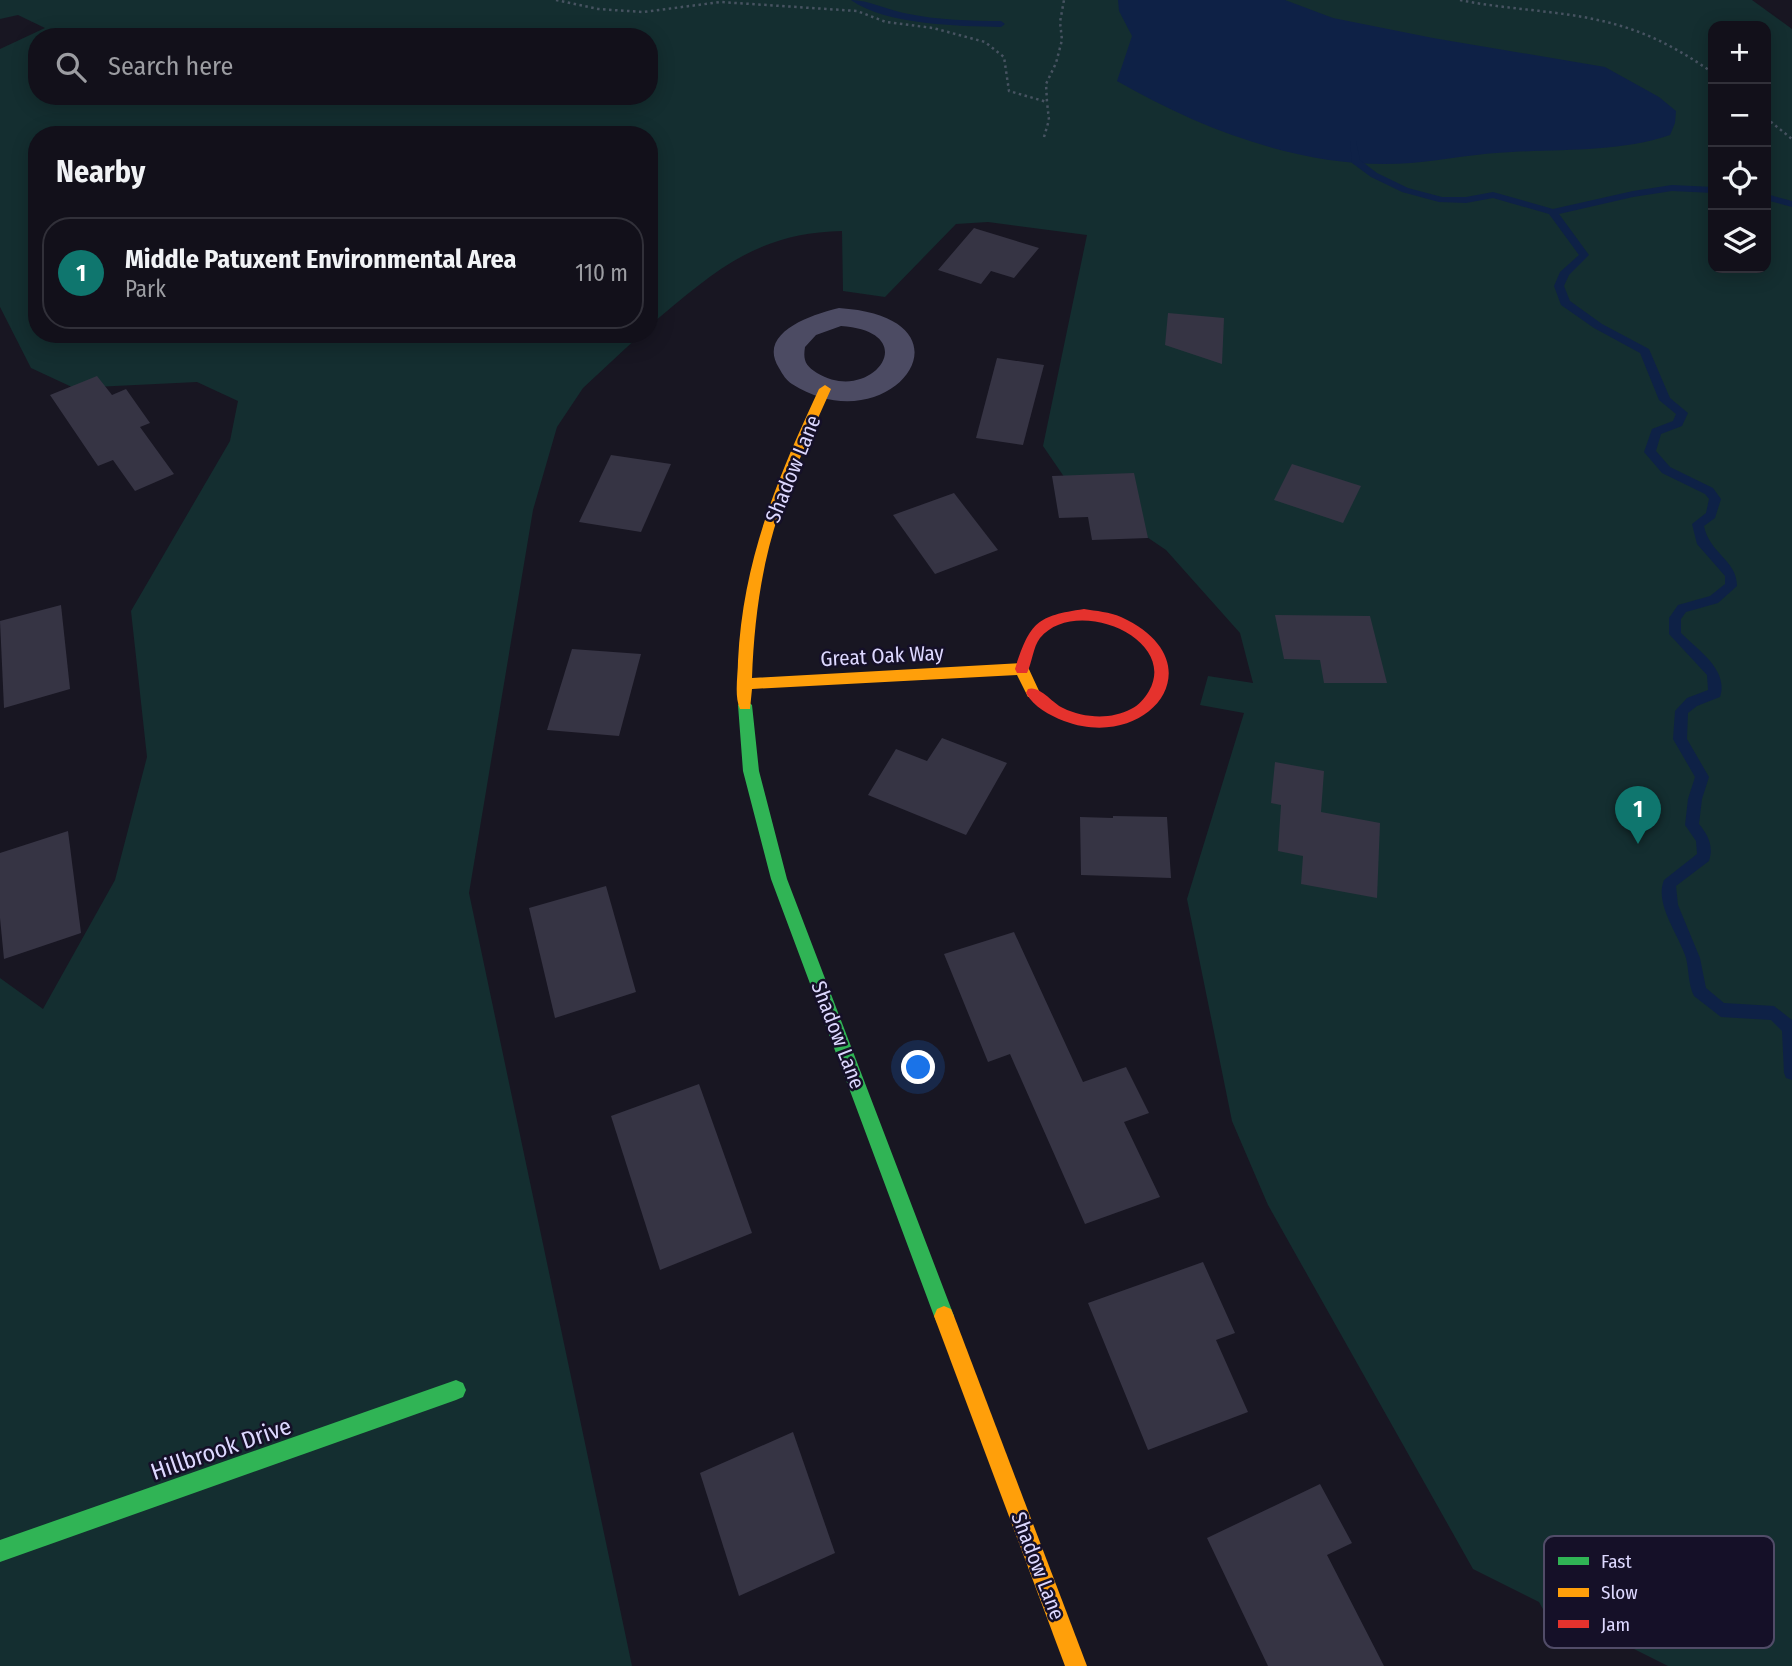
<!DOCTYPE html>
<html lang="en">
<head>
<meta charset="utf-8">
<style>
	:root { --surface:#12101a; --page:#1b1923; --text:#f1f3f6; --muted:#9c9da2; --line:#313039; --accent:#0f766e }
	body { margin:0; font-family:"Fira Sans Condensed",sans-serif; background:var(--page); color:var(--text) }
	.controls { position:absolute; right:21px; top:21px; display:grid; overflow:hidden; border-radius:14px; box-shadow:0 4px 18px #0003 }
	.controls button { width:63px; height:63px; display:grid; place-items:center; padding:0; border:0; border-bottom:2px solid var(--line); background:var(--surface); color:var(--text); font:35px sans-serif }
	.you { position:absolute; left:919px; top:1068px; width:24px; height:24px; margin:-18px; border:5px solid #fff; border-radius:50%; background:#1a73e8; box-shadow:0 0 0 10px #1a73e833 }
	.badge { display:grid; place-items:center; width:46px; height:46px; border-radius:50%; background:var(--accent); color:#fff; font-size:23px; font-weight:700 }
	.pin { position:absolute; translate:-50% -58px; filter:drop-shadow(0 2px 4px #0008) }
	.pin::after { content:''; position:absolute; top:37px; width:24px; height:21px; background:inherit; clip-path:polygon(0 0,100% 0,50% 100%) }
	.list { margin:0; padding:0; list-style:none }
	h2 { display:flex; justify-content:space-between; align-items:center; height:91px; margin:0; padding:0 28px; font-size:30px }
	h2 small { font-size:23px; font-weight:400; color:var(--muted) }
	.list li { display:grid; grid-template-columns:46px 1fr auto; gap:21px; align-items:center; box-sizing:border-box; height:112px; margin:0 14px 14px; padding:0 14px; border:2px solid var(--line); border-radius:28px }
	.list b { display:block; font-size:26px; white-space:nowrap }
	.list p { margin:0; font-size:23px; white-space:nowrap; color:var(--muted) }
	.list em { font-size:23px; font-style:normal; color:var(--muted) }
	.icon { flex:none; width:38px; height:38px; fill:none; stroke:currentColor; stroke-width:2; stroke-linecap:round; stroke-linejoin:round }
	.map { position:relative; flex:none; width:1792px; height:1666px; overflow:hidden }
	.search { position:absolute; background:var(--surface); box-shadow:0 4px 18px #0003; left:28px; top:28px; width:630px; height:77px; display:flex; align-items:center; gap:18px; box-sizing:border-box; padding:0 24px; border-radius:28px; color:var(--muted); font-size:26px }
	.panel { position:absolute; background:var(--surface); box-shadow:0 4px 18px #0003; left:28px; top:126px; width:630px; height:217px; border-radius:28px }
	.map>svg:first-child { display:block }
	.green { fill:#142e30; fill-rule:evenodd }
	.water { fill:#0e2146 }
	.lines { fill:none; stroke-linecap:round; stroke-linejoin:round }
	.stream { fill:#0e2146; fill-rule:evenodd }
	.building { fill:#363444 }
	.path { stroke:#475361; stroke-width:2.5; stroke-dasharray:2.5 3.5; stroke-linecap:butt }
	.street { fill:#4c4b63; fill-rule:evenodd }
	.fast { fill:#30b455; fill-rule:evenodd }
	.slow { fill:#ff9f0a; fill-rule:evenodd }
	.jam { fill:#e5322d; fill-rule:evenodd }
	.labels { text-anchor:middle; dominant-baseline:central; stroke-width:5; stroke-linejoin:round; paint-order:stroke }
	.street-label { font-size:21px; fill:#ddd8ff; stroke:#151028 }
	.near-street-label { font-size:24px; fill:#ddd8ff; stroke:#151028 }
	.key { fill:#151028; stroke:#514c68; stroke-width:2 }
	.key-label { font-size:19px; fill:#ddd8ff }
</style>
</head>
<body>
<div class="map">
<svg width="1792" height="1666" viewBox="0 0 1792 1666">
	<rect width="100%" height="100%" fill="#181622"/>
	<path class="green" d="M0,0H1752L1792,29V1666H1668L1562,1613L1549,1620L1539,1602L1473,1569L1268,1205L1232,1121L1187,899L1244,713L1200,705L1208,676L1253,683L1240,633L1166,550L1069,484L1043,446L1087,235L988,222L956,224L885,297L843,291L842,231C754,233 713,273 649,326V135H37V334H641L583,388L557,427L533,510L469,893L632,1666H0V978L43,1009L115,880L147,757L131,611L230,441L238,401L197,382L74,388L31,368L0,307V49L45,28L18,15L0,19ZM1713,26H1766V268H1713ZM37,37H649V96H37Z"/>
	<path class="water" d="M1118,0H1285L1333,18L1433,38L1605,67L1659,97L1676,111L1675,123L1670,135C1620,152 1565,149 1512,152C1478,153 1445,160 1411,163C1309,171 1204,131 1117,81L1132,36L1119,11Z"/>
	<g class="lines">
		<g class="stream">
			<path d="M851,0C870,0 889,11 909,14C939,20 970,21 1001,21L1005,24L1001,27C958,26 886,25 851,0Z"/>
			<path d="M1350,141H1356L1360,160L1377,173L1408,188L1442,197H1466L1493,192L1553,209L1633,191L1672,185L1713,187V193L1672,191L1633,197L1559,214L1589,255L1569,275L1564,286L1570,301L1602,324L1649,349L1670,398L1688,413L1682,426L1661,434L1656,451L1670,467L1713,488L1721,499L1715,518L1704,526C1709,553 1737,560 1737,586L1718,603L1686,612L1681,619V633C1698,650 1729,670 1720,697L1697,706L1688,713L1687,739L1709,777L1702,799L1699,824C1708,835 1714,846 1709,861L1676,886L1678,905L1700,958L1706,988L1724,1003L1774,1006L1792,1020V1080L1786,1078L1784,1073L1782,1031L1771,1020L1721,1017L1694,996C1688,984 1689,970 1686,958C1679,935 1654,904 1664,880L1697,854L1696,841L1685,825L1688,799L1695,777L1673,739L1675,711L1687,698L1708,690L1707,675L1669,634V618L1678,605L1710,596L1725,584V576L1697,544L1692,524L1706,513L1709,499L1705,494L1662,473L1644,452L1652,429L1673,421L1676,414L1659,400L1640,353L1594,328L1561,305L1554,286L1560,272L1579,255L1549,214L1493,198L1466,203L1439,202L1402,192L1371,177L1352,163Z"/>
			<path d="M1766,194L1792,201V207L1766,200Z"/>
		</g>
	</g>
	<g class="building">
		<path d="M974,228L977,229L1039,248L1014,278L991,271L981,284L938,270Z"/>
		<path d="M1168,313L1224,318L1222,364L1165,345Z"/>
		<path d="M997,358L1044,365L1023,445L976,438Z"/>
		<path d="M97,376L112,395L126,389L150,423L140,427L174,474L135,491L113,460L98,466L50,395Z"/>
		<path d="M611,455L671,464L641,532L579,522Z"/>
		<path d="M1292,464L1361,486L1343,523L1274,500Z"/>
		<path d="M1134,473L1148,538L1092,540L1088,517L1059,518L1052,476Z"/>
		<path d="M954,493L998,550L935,574L893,515Z"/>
		<path d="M61,605L70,689L4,708L0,621Z"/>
		<path d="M1275,615L1370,616L1387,683H1324L1320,660L1284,659Z"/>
		<path d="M572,649L641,654L619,736L547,730Z"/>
		<path d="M942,738L1007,763L966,835L868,795L896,749L927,761Z"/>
		<path d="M1275,762L1324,771L1321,812L1380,823L1377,898L1301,884L1303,856L1278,851L1281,805L1271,803Z"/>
		<path d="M1113,816L1167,817L1171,878L1081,875L1080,817L1113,818Z"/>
		<path d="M68,831L81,933L4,959L0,918V853Z"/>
		<path d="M606,886L636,992L555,1018L529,908Z"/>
		<path d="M1014,932L1083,1082L1126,1067L1149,1113L1124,1122L1160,1197L1085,1224L1010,1054L988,1062L944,954Z"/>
		<path d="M699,1084L752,1233L660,1270L611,1116Z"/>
		<path d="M1203,1262L1235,1333L1216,1340L1248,1412L1148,1450L1088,1303Z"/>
		<path d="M793,1432L835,1553L739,1596L700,1473Z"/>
		<path d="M1320,1484L1352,1543L1327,1555L1384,1666H1268L1207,1538Z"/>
	</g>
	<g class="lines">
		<g class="path">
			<path d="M556,0L598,9L643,12L721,2L857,11L886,22L933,28L985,42L1004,57L1009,91L1047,102L1046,84L1056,63L1062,40L1060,22L1064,0"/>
			<path d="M1460,0C1513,11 1569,10 1621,26C1655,36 1685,53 1713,73"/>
			<path d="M1766,118L1792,139"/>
			<path d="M1044,137L1049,120L1047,102"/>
		</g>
		<path class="street" d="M839,308C986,318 890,447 792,384C786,380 783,375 779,368C756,332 814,314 839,308ZM841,326C926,332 871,406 817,373C805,365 803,360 805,347L816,335Z"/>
		<g class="fast">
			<path d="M745,699L752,705L759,771L787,879L954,1316L951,1323L944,1326L937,1323L934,1316L771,879L743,771L738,705Z"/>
			<path d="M456,1380L463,1383L466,1390L463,1397L456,1400L0,1562V1540Z"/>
		</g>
		<g class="slow">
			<path d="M825,385L831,389C813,430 793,470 779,513C761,567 754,622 752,678L1022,663L1027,665L1040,693L1038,697H1028L1017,675L752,689L750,709H740C734,696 738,675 738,661C743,560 777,479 819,389Z"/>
			<path d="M944,1306L951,1309L954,1316L1087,1666H1065L934,1316L937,1309Z"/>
		</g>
		<path class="jam" d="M1084,609C1096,611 1110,612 1121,617C1219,662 1149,753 1064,721C1049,715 1034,707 1026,693L1028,689C1040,685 1052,703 1063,708C1083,718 1111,720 1131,709C1139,705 1144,699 1149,691C1179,638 1075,595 1040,638C1033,647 1032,663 1027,673H1017L1015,669C1030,623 1036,616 1084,609Z"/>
	</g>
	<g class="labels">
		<g class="street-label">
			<text transform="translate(793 469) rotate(-68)">Shadow Lane</text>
			<text transform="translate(882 656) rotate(-3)">Great Oak Way</text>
			<text transform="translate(838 1035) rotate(69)">Shadow Lane</text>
			<text transform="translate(1038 1566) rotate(69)">Shadow Lane</text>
		</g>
		<g class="near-street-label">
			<text transform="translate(221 1449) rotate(-19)">Hillbrook Drive</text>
		</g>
	</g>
	<rect x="1544" y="1536" width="230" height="112" rx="10" class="key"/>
	<rect x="1558" y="1557" width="31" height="8" fill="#30b455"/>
	<rect x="1558" y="1588" width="31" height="9" fill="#ff9f0a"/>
	<rect x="1558" y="1620" width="31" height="8" fill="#e5322d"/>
	<g class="key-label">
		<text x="1601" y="1568">Fast</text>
		<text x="1601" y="1599">Slow</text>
		<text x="1601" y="1631">Jam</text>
	</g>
</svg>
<div class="controls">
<button>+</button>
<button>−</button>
<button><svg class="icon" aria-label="locate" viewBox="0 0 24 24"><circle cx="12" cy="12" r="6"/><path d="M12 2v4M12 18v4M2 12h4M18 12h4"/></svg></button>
<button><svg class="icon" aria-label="layers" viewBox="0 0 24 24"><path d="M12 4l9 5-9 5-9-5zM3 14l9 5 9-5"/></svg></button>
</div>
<div class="you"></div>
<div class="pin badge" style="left:1638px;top:844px">1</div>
<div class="search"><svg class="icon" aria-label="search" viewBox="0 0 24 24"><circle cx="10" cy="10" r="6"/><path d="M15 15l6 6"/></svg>Search here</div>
<section class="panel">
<h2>Nearby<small></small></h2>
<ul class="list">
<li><span class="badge">1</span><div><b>Middle Patuxent Environmental Area</b><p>Park</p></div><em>110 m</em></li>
</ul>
</section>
</div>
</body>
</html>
